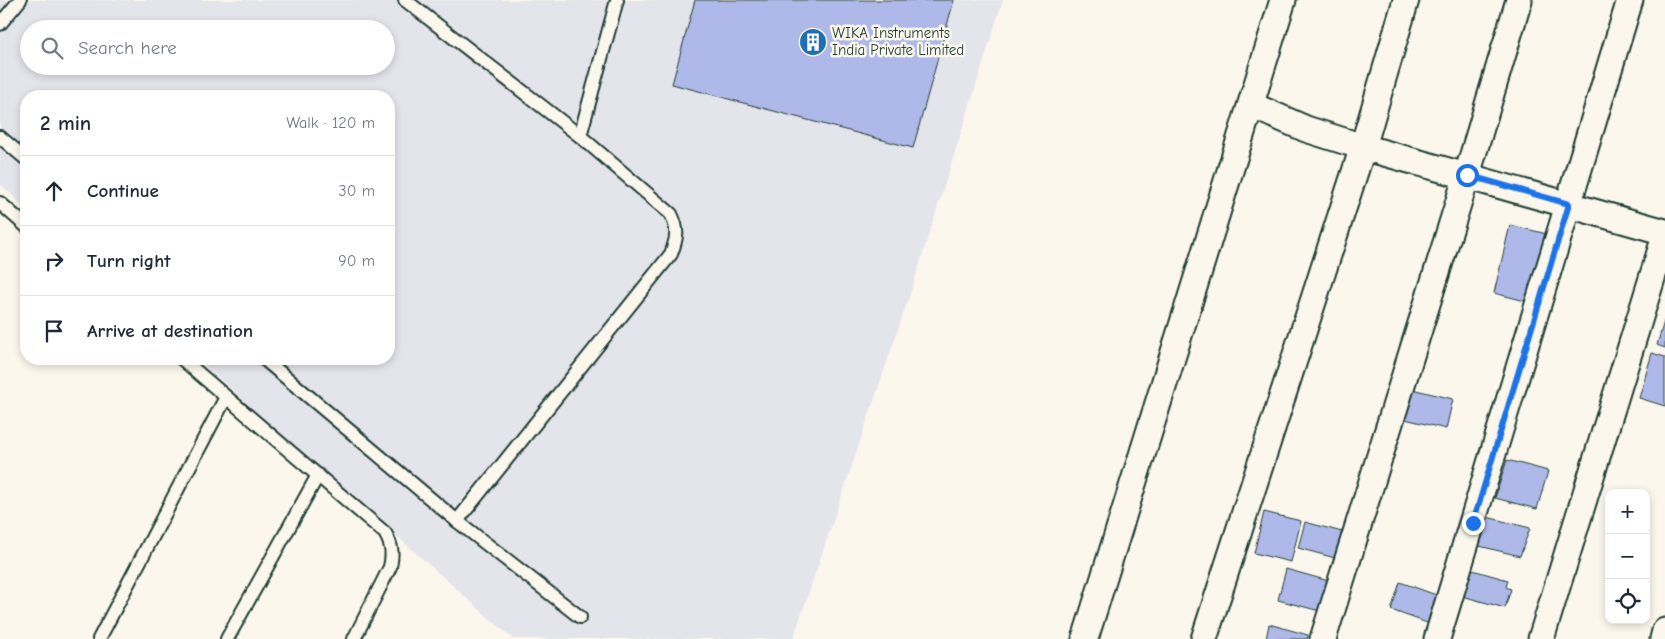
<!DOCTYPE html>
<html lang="en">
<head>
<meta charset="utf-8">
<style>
	:root { --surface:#fff; --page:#f6f6f7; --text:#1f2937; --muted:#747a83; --line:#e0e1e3 }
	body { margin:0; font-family:"Comic Neue",sans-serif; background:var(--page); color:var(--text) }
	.controls { position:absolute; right:15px; bottom:15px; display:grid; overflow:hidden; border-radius:10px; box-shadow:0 2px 8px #0003 }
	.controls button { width:45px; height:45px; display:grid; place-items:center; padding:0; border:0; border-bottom:1px solid var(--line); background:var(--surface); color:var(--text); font:25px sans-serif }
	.stop { position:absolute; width:15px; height:15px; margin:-11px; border:4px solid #1a73e8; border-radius:50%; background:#fff }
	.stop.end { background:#1a73e8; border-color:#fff; box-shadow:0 1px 5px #0008 }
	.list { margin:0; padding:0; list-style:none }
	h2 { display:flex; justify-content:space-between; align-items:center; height:65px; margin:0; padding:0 20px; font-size:21px }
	h2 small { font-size:16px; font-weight:400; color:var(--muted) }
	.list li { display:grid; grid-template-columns:32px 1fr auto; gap:15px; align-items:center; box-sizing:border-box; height:70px; padding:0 20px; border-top:1px solid var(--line) }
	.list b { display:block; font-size:19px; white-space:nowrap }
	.list em { font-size:16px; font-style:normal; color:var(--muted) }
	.icon { flex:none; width:28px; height:28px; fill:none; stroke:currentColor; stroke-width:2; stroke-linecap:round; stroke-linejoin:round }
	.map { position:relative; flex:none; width:1665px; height:639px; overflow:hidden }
	.search { position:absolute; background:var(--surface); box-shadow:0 2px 8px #0003; left:20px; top:20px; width:375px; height:55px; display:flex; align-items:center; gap:12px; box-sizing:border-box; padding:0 18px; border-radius:28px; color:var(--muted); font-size:19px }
	.panel { position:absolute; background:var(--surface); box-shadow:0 2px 8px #0003; left:20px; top:90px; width:375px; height:275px; border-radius:20px }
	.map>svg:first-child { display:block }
	.built { fill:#e4e4eb; fill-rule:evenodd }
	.building { fill:#afb9e9; stroke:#1f3d34 }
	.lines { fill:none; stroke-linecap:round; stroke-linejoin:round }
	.lane-casing { stroke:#1f3d34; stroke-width:16 }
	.street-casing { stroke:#1f3d34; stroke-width:29 }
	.lane { stroke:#fbf7ec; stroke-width:12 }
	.street { stroke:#fbf7ec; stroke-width:25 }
	.route { stroke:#1a73e8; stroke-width:6 }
	.labels { text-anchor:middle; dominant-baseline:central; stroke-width:5; stroke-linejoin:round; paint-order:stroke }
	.poi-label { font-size:15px; fill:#1f3d34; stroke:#fbf7ec; text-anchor:start }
</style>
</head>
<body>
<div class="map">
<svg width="1665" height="639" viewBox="0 0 1665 639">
	<rect width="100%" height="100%" fill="#fbf7ec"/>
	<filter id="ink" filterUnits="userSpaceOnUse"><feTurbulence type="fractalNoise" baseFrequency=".02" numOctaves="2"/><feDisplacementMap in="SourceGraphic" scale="10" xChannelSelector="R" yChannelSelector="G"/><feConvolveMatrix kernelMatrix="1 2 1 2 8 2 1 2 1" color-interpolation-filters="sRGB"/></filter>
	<g filter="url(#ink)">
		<path class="built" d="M0,0H1003L911,291L793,639H513L197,359H389V96H26V208L0,184ZM29,29H386V66H29Z"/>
		<g class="building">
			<path d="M695,0H954L913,148L672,84Z"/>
			<path d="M1510,225L1547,234L1529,302L1494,293Z"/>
			<path d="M1665,318V348L1657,345Z"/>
			<path d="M1652,353L1665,357V406L1639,398Z"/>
			<path d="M1412,389L1453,399L1446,429L1405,419Z"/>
			<path d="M1507,460L1548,471L1537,509L1495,498Z"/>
			<path d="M1264,512L1301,521L1291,562L1254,553Z"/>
			<path d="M1487,517L1530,528L1520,556L1479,546Z"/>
			<path d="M1305,522L1342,532L1335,558L1298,548Z"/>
			<path d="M1286,569L1329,581L1320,611L1278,600Z"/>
			<path d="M1469,569L1508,580L1506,587L1511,589L1505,608L1462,596Z"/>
			<path d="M1400,582L1439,596L1430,624L1391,610Z"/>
			<path d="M1269,624L1308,635L1307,639H1266Z"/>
		</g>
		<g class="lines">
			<g class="lane-casing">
				<g id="lane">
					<path d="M405,0L580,136"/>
					<path d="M0,24L20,0"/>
					<path d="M0,137L26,159"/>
					<path d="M0,203L26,226"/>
					<path d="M182,359L385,533C392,545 393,554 390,567L354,639"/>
					<path d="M264,359L457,521L580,617"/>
					<path d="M457,521L671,254C677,238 679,230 671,214L580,136L617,0"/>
					<path d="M99,639L226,397"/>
					<path d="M227,639L318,475"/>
				</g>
			</g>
			<g class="street-casing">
				<g id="street">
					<path d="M1251,105L1306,129L1363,147L1665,232"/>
					<path d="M1085,639L1283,0"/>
					<path d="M1204,639L1363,147L1406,0"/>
					<path d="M1323,639L1467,175L1519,0"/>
					<path d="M1437,639L1630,0"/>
					<path d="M1541,639L1665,236"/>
					<path d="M1663,639L1665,631"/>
				</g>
			</g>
			<use href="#lane" class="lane"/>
			<use href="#street" class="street"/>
		</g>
	</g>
	<g class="lines" filter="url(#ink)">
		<path class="route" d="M1467,175L1569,204L1473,523"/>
	</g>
	<defs>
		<g id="building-disc" transform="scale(1.4375)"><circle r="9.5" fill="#1f6fb2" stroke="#fbf7ec"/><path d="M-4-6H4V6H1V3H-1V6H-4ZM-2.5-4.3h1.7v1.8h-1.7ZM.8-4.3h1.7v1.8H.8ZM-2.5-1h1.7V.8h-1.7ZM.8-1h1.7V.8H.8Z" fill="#fff"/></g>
	</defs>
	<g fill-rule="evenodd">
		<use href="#building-disc" x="813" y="42"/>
	</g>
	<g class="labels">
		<g class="poi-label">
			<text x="832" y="33">WIKA Instruments<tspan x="832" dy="17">India Private Limited</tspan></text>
		</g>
	</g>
</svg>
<div class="controls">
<button>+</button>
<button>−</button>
<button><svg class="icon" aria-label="locate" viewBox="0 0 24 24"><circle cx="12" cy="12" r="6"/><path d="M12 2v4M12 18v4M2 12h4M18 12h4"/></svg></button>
</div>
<div class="stop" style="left:1467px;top:175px"></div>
<div class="stop end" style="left:1473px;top:523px"></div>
<div class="search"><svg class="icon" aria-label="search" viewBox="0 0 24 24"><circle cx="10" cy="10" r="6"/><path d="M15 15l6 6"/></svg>Search here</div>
<section class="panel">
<h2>2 min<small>Walk · 120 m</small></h2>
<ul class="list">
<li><svg class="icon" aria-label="ahead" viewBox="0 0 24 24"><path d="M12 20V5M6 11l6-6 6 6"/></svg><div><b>Continue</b></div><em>30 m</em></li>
<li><svg class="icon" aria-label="right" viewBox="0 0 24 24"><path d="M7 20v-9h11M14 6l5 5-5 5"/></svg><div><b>Turn right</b></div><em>90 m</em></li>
<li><svg class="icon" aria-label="arrive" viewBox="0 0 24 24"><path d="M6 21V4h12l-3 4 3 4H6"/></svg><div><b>Arrive at destination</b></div></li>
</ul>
</section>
</div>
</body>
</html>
